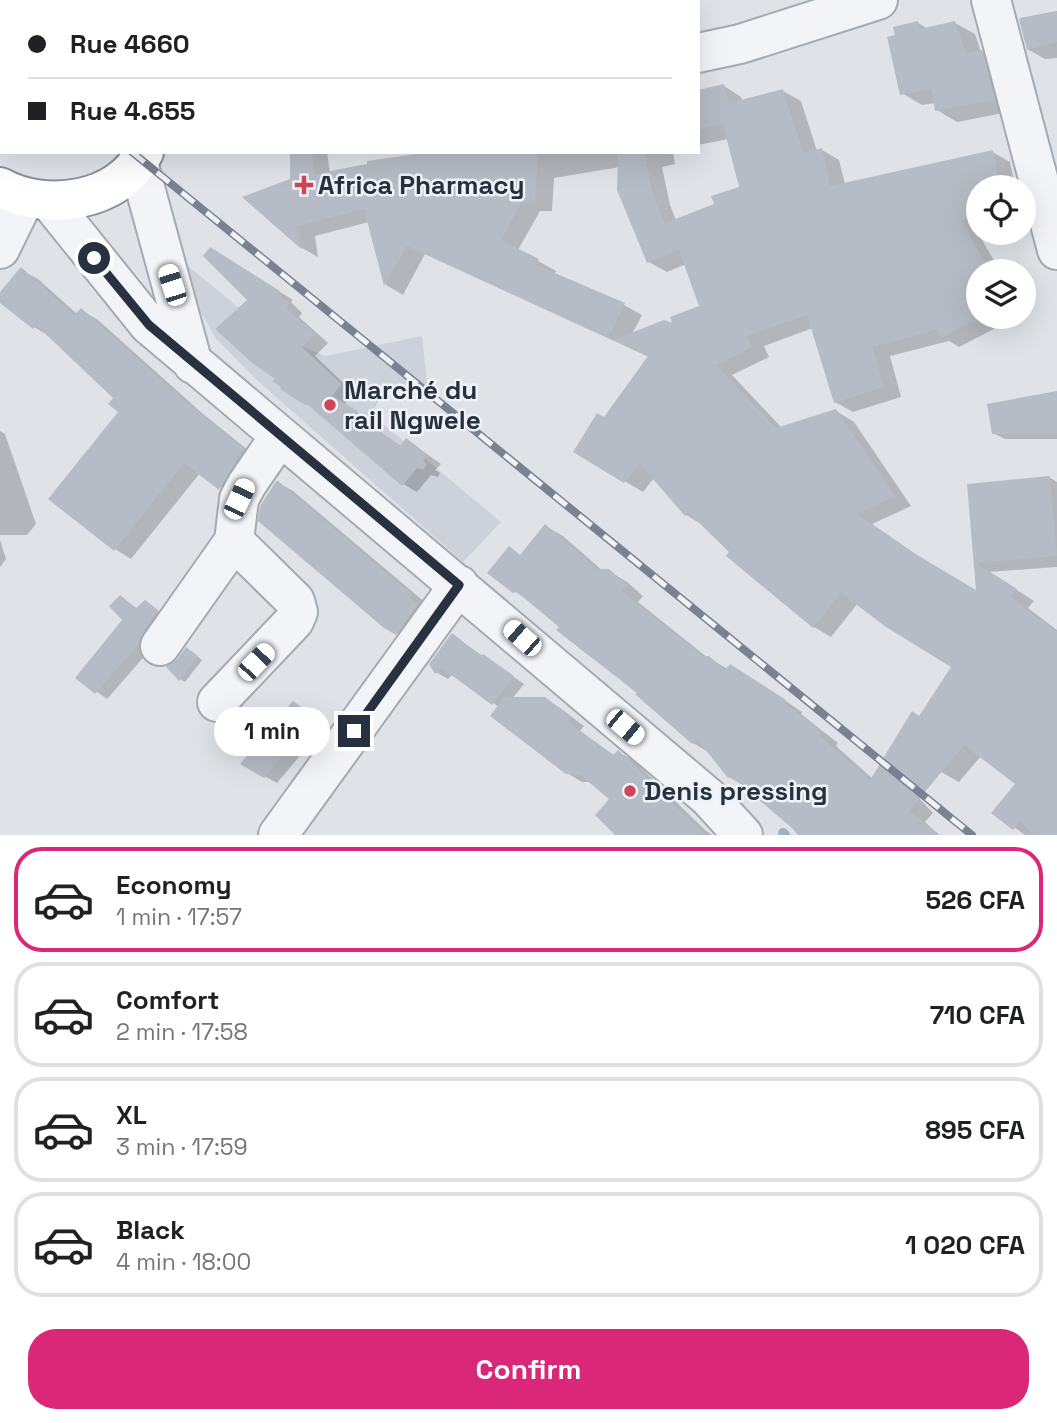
<!DOCTYPE html>
<meta charset="utf-8">
<style>
:root{--surface:#fff;--page:#f2f2f2;--text:#202124;--muted:#757577;--line:#e0e0e0;--accent:#db2777}
body{margin:0;font-family:"Space Grotesk",sans-serif;background:var(--page);color:var(--text);height:100vh;display:flex;flex-direction:column;font-size:26px;white-space:nowrap}
*{box-sizing:border-box;margin:0}
p{font-size:23px;color:var(--muted)}
.icon{flex:none;width:38px;height:38px;fill:none;stroke:currentColor;stroke-width:2;stroke-linecap:round;stroke-linejoin:round}
.map{position:relative;height:835px;overflow:hidden}
.panel{display:flex;flex-direction:column;background:var(--surface);flex:1}
.panel>*{flex:none}
.hud{position:absolute;left:0px;top:0px;width:700px;height:154px;box-shadow:0 7px 28px #0002;display:grid;align-content:center;height:154px;padding:0 28px;background:var(--surface)}
.buttons{position:absolute;left:966px;top:175px;display:grid;gap:14px}
.buttons a{display:grid;place-items:center;width:70px;height:70px;border-radius:50%;background:var(--surface);box-shadow:0 7px 28px #0002;font-size:35px}
.end{position:absolute;width:32px;height:32px;margin:-16px;border:9px solid #283140;background:#fff;box-shadow:0 0 0 4px #fff}
.from{border-radius:50%}
.bubble{position:absolute;height:49px;border-radius:24px;background:var(--surface);box-shadow:0 7px 28px #0002;font-size:23px;font-weight:700;line-height:49px;text-align:center}
.car{position:absolute;width:21px;height:42px;margin:-21px -10px;border-radius:9px;box-shadow:0 0 5px 2px #0007;background:linear-gradient(#fff 24%,#345 0 40%,#fff 0 76%,#345 0 86%,#fff 0)}
.hud b{display:flex;align-items:center;gap:24px;height:66px;font-size:26px}
.hud b+b{border-top:2px solid var(--line)}
.hud i{width:18px;height:18px;background:var(--text)}
ul{padding:12px 0 0;list-style:none}
li{display:flex;align-items:center;gap:21px;height:105px;margin:0 14px 10px;padding:0 14px;border:4px solid var(--line);border-radius:28px}
li div{flex:1}
li b{display:block;font-size:26px}
li em{font-style:normal;font-weight:700}
li.current{border-color:var(--accent)}
li>.icon{width:63px;height:63px;stroke-width:1.5}
.cta{display:flex;gap:14px;margin-top:auto;padding:14px 28px}
.cta a{flex:1;height:80px;border-radius:28px;background:var(--accent);color:#fff;font-size:28px;font-weight:700;line-height:80px;text-align:center}
.map>svg:first-child{display:block}
.built{fill:#cdd2da}
.shadow{fill:#0003;fill-rule:evenodd}
.lines{fill:none;stroke-linecap:round;stroke-linejoin:round}
.stream{stroke:#9ab1c9;stroke-width:10}
.building{fill:#b6bcc5}
.minor-casing{stroke:#a4aab2;stroke-width:42}
.major-casing{stroke:#9fa7b4;stroke-width:42}
.highway-casing{stroke:#87909f;stroke-width:42}
.minor{stroke:#f2f4f7;stroke-width:38}
.major{stroke:#fff;stroke-width:38}
.highway{stroke:#fff;stroke-width:38}
.rail-casing{stroke:#798292;stroke-width:8}
.rail{stroke:#eff2f6;stroke-width:5;stroke-dasharray:16;stroke-linecap:butt}
.route{stroke:#283140;stroke-width:9}
.poi-dot{fill:#ce4458;stroke:#eff2f6;stroke-width:2.5}
.labels{text-anchor:middle;stroke-width:5;stroke-linejoin:round;paint-order:stroke}
.poi-label{font-size:26px;font-weight:bold;fill:#283140;stroke:#eff2f6;text-anchor:start}
</style>
<div class="map">
<svg width="1057" height="835" viewBox="0 0 1057 835">
<rect width="100%" height="100%" fill="#dfe3e8"/>
<path class="built" d="M 183,262 L 271,334 L 326,356 L 422,336 L 427,384 L 382,395 L 371,414 L 501,522 L 463,562 L 259,382 L 217,340 L 175,268 Z"/>
<path class="shadow" d="M 1057,11 L 1057,58 L 1045,59 L 1029,50 L 1020,18 Z
M 918,23 L 928,29 L 955,23 L 975,34 L 981,52 L 1002,64 L 1014,111 L 957,122 L 937,110 L 936,103 L 922,105 L 902,93 Z
M 724,86 L 741,97 L 743,102 L 783,91 L 801,101 L 817,151 L 822,150 L 839,160 L 845,184 L 992,152 L 1010,162 L 1015,187 L 978,187 L 978,233 L 1000,271 L 978,271 L 978,317 L 1017,317 L 959,347 L 949,341 L 890,356 L 901,397 L 853,412 L 835,402 L 813,328 L 764,346 L 769,357 L 732,375 L 782,428 L 836,411 L 854,422 L 911,506 L 872,524 L 930,564 L 978,593 L 969,485 L 1049,477 L 1057,482 L 1057,567 L 989,572 L 1034,601 L 1028,608 L 1057,630 L 1057,835 L 1025,835 L 994,813 L 1018,784 L 981,756 L 959,782 L 941,772 L 920,718 L 953,666 L 858,603 L 831,637 L 814,627 L 703,525 L 686,515 L 654,478 L 643,492 L 576,452 L 605,419 L 649,357 L 425,254 L 403,295 L 386,285 L 369,222 L 315,236 L 318,257 L 302,248 L 245,198 L 292,180 L 292,152 L 327,152 L 330,173 L 433,152 L 673,152 L 675,164 L 662,167 L 670,205 L 676,220 L 716,205 L 741,189 L 728,139 L 698,145 L 698,92 ZM 620,167 L 649,262 L 667,272 L 686,264 L 702,307 L 675,327 L 632,334 L 642,315 L 624,305 L 554,274 L 556,271 L 518,250 L 540,211 L 552,211 L 554,178 Z
M 224,257 L 293,300 L 291,302 L 302,313 L 299,317 L 328,343 L 315,356 L 354,393 L 344,405 L 370,421 L 379,431 L 402,447 L 407,440 L 441,464 L 435,470 L 440,473 L 438,477 L 431,475 L 417,492 L 403,484 L 277,378 L 250,300 Z
M 21,270 L 38,279 L 77,314 L 81,310 L 98,320 L 203,414 L 259,459 L 237,497 L 200,473 L 131,559 L 115,549 L 121,412 L 115,398 L 51,337 L 34,327 L 0,301 L 0,295 Z
M 1057,393 L 1057,439 L 1005,439 L 993,433 Z
M 0,431 L 5,434 L 36,524 L 27,535 L 0,535 Z
M 277,482 L 293,491 L 427,604 L 413,643 L 385,626 Z
M 545,526 L 563,536 L 603,571 L 609,571 L 627,582 L 643,596 L 638,602 L 708,658 L 728,669 L 748,676 L 802,712 L 801,714 L 838,743 L 836,746 L 873,779 L 898,776 L 933,813 L 925,822 L 939,835 L 798,835 L 786,820 L 748,788 L 729,777 L 710,753 L 693,743 L 639,693 L 529,600 L 514,591 L 509,549 L 522,556 Z
M 0,540 L 6,559 L 0,567 Z
M 120,597 L 138,609 L 145,602 L 169,618 L 149,651 L 107,699 L 77,678 L 124,620 Z
M 452,635 L 524,684 L 512,699 L 545,699 L 560,708 L 584,726 L 580,731 L 615,756 L 618,752 L 633,760 L 705,830 L 712,835 L 617,835 L 611,799 L 591,782 L 582,782 L 567,773 L 499,707 L 453,674 L 448,679 L 436,672 Z
M 192,652 L 202,660 L 185,682 L 180,679 Z
M 305,710 L 326,725 L 277,783 L 243,764 Z"/>
<g class="lines">
<path class="stream" d="M 783,833 L 785,835"/>
</g>
<path class="building" d="M 1057,12 L 1057,42 L 1027,50 L 1019,19 Z
M 918,21 L 920,29 L 955,21 L 966,53 L 982,50 L 995,100 L 935,111 L 931,89 L 900,95 L 887,37 L 895,35 L 893,27 Z
M 724,84 L 729,103 L 783,89 L 804,153 L 822,148 L 830,186 L 993,150 L 1000,187 L 978,187 L 978,217 L 962,220 L 989,271 L 978,271 L 978,317 L 981,317 L 941,338 L 936,330 L 873,347 L 884,387 L 834,403 L 807,315 L 747,336 L 752,347 L 716,365 L 776,428 L 836,409 L 895,496 L 857,514 L 912,552 L 976,590 L 967,484 L 1050,476 L 1057,556 L 976,563 L 1017,589 L 1011,597 L 1057,632 L 1057,835 L 1034,835 L 1020,822 L 1013,830 L 991,813 L 1015,784 L 964,745 L 909,811 L 940,835 L 800,835 L 731,776 L 728,778 L 697,739 L 692,744 L 635,694 L 637,693 L 556,630 L 559,627 L 517,592 L 513,593 L 487,573 L 509,546 L 520,555 L 545,524 L 597,569 L 609,569 L 627,585 L 621,591 L 703,656 L 709,656 L 725,670 L 730,664 L 786,700 L 784,703 L 821,731 L 819,735 L 870,780 L 912,711 L 919,716 L 951,667 L 886,627 L 841,593 L 813,628 L 726,556 L 729,552 L 688,512 L 685,516 L 640,464 L 624,483 L 573,452 L 597,413 L 604,417 L 648,356 L 613,340 L 664,320 L 672,323 L 670,317 L 699,306 L 679,250 L 647,263 L 617,190 L 618,152 L 644,152 L 653,194 L 665,223 L 714,204 L 711,196 L 739,187 L 723,124 L 698,130 L 698,90 Z
M 290,152 L 312,152 L 315,174 L 367,164 L 367,161 L 430,152 L 538,152 L 535,202 L 522,202 L 501,240 L 539,259 L 536,265 L 625,303 L 608,338 L 407,246 L 384,286 L 364,209 L 298,226 L 301,249 L 242,197 L 290,179 Z
M 210,247 L 280,291 L 278,293 L 290,304 L 286,308 L 315,334 L 302,347 L 341,384 L 332,396 L 356,410 L 365,421 L 400,446 L 406,438 L 428,455 L 423,461 L 427,464 L 423,470 L 417,468 L 402,486 L 308,405 L 305,405 L 280,389 L 281,387 L 272,381 L 275,379 L 251,362 L 215,329 L 247,300 L 203,256 Z
M 21,267 L 74,315 L 81,308 L 186,402 L 243,448 L 219,490 L 184,463 L 114,551 L 48,499 L 118,412 L 108,404 L 113,398 L 36,325 L 33,329 L 0,303 L 0,292 Z
M 1057,391 L 1057,434 L 992,434 L 987,404 Z
M 277,480 L 411,594 L 409,597 L 418,604 L 396,635 L 384,628 L 258,521 L 260,506 Z
M 120,595 L 136,608 L 145,600 L 158,610 L 142,633 L 138,645 L 95,694 L 75,678 L 122,620 L 109,606 Z
M 452,633 L 481,656 L 483,654 L 514,676 L 492,705 L 442,668 L 435,674 L 429,664 Z
M 186,647 L 198,656 L 179,681 L 166,667 L 177,659 Z
M 504,697 L 545,697 L 571,717 L 567,721 L 613,755 L 618,750 L 629,760 L 705,835 L 615,835 L 595,815 L 609,799 L 579,774 L 566,774 L 490,716 Z
M 293,701 L 316,717 L 264,778 L 240,764 Z"/>
<g class="lines">
<g class="minor-casing">
<path id="minor" d="M 991,0 L 1057,250
M 698,53 L 740,44 L 878,0
M 138,162 L 193,364
M 50,202 L 149,325 L 708,797 L 743,835
M 0,249 L 25,198
M 160,646 L 234,541 L 239,499 L 247,484 L 280,436
M 217,702 L 294,621 L 298,612 L 295,601 L 234,541
M 278,835 L 459,585"/>
</g>
<g class="major-casing">
<path id="major" d="M 357,2 L 360,0
M 593,2 L 603,0"/>
</g>
<g class="highway-casing">
<path id="highway" d="M 104,0 L 108,2
M 0,2 L 5,0
M 428,2 L 445,0
M 0,187 C 44,212 120,203 144,152"/>
</g>
<use href="#minor" class="minor"/>
<use href="#major" class="major"/>
<use href="#highway" class="highway"/>
<g class="rail-casing">
<path id="rail" d="M 0,45 L 2,47
M 132,152 L 972,835"/>
</g>
<use href="#rail" class="rail"/>
</g>
<g class="lines">
<path class="route" d="M 94,258 L 149,325 L 459,585 L 354,731"/>
</g>
<g class="poi-dot">
<path d="M300.5 174.5h7v7h7v7h-7v7h-7v-7h-7v-7h7z"/>
<circle cx="330" cy="405" r="7"/>
<circle cx="630" cy="791" r="7"/>
</g>
<g class="labels">
<g class="poi-label">
<text x="318" y="194">Africa Pharmacy</text>
<text x="344" y="399">Marché du<tspan x="344" dy="30">rail Ngwele</tspan></text>
<text x="644" y="800">Denis pressing</text>
</g>
</g>
</svg>
<div class="buttons">
<a><svg class="icon" aria-label="locate" viewBox="0 0 24 24"><circle cx="12" cy="12" r="6"/><path d="M12 2v4M12 18v4M2 12h4M18 12h4"/></svg></a>
<a><svg class="icon" aria-label="layers" viewBox="0 0 24 24"><path d="M12 4l9 5-9 5-9-5zM3 14l9 5 9-5"/></svg></a>
</div>
<i class="end from" style="left:94px;top:258px"></i>
<i class="end" style="left:354px;top:731px"></i>
<div class="bubble" style="left:214px;top:707px;width:116px">1 min</div>
<i class="car" style="left:172px;top:285px;rotate:342deg"></i>
<i class="car" style="left:239px;top:499px;rotate:25deg"></i>
<i class="car" style="left:522px;top:638px;rotate:311deg"></i>
<i class="car" style="left:256px;top:662px;rotate:43deg"></i>
<i class="car" style="left:625px;top:727px;rotate:130deg"></i>
<div class="hud">
<b><i class="from"></i>Rue 4660</b>
<b><i></i>Rue 4.655</b>
</div>
</div>
<section class="panel">
<ul>
<li class="current"><svg class="icon" aria-label="car" viewBox="0 0 24 24"><path d="M5 17H2v-5l4-1 3-4h7l3 4 3 1v5h-3M9 17h6M6 11h13"/><circle cx="7" cy="17" r="2"/><circle cx="17" cy="17" r="2"/></svg><div><b>Economy</b><p>1 min · 17:57</p></div><em>526 CFA</em></li>
<li><svg class="icon" aria-label="car" viewBox="0 0 24 24"><path d="M5 17H2v-5l4-1 3-4h7l3 4 3 1v5h-3M9 17h6M6 11h13"/><circle cx="7" cy="17" r="2"/><circle cx="17" cy="17" r="2"/></svg><div><b>Comfort</b><p>2 min · 17:58</p></div><em>710 CFA</em></li>
<li><svg class="icon" aria-label="car" viewBox="0 0 24 24"><path d="M5 17H2v-5l4-1 3-4h7l3 4 3 1v5h-3M9 17h6M6 11h13"/><circle cx="7" cy="17" r="2"/><circle cx="17" cy="17" r="2"/></svg><div><b>XL</b><p>3 min · 17:59</p></div><em>895 CFA</em></li>
<li><svg class="icon" aria-label="car" viewBox="0 0 24 24"><path d="M5 17H2v-5l4-1 3-4h7l3 4 3 1v5h-3M9 17h6M6 11h13"/><circle cx="7" cy="17" r="2"/><circle cx="17" cy="17" r="2"/></svg><div><b>Black</b><p>4 min · 18:00</p></div><em>1 020 CFA</em></li>
</ul>
<div class="cta"><a>Confirm</a></div>
</section>
